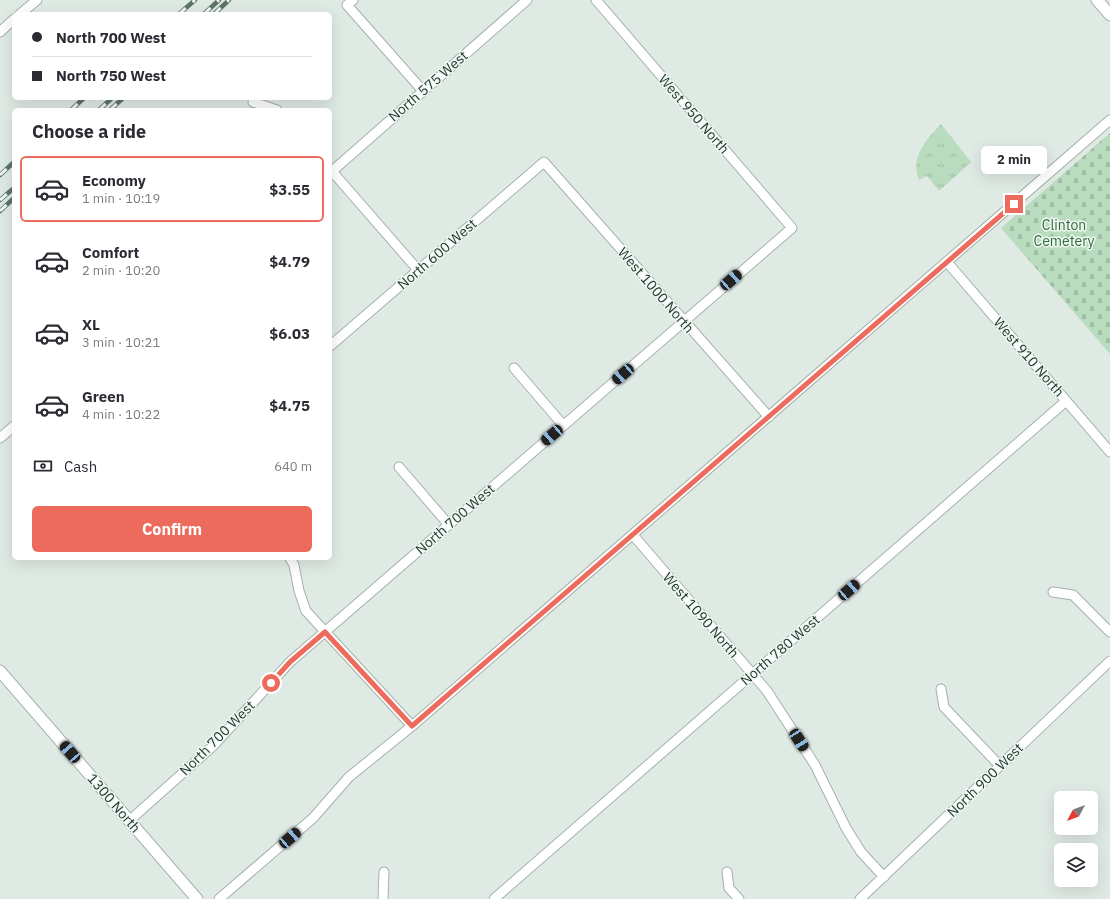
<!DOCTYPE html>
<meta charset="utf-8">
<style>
:root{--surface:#fff;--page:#f7f7f7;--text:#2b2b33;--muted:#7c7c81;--line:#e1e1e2;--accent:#ec6b5c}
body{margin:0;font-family:"IBM Plex Sans",sans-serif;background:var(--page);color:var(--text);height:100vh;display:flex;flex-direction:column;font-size:15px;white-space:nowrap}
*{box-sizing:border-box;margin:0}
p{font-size:13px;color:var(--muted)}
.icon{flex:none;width:22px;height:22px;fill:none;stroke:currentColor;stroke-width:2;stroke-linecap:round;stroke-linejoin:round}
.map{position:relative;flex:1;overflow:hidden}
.details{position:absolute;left:12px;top:108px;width:320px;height:452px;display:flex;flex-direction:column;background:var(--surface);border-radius:6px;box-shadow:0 4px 16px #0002}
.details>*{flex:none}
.hud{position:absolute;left:12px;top:12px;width:320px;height:88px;border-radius:6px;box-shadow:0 4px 16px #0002;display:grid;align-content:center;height:88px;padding:0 20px;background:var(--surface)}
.needle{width:26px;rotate:229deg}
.tools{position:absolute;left:1054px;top:791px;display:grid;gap:8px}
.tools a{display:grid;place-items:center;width:44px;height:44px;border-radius:6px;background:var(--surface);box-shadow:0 4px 16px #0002;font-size:20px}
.end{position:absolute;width:18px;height:18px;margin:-9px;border:5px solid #ec6b5c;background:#fff;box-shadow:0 0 0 2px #fff}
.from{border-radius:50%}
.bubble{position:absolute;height:28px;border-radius:6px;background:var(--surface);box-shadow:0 4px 16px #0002;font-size:13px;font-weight:700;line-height:28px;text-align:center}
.car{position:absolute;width:12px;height:24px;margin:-12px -6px;border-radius:5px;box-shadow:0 0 3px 1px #0007;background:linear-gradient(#222 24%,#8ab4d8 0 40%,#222 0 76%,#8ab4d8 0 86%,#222 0)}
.hud b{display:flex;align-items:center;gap:14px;height:38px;font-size:15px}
.hud b+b{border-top:1px solid var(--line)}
.hud i{width:10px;height:10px;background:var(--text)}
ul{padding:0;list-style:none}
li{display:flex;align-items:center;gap:12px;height:66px;margin:0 8px 6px;padding:0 12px;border:2px solid transparent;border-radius:6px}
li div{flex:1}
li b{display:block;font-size:15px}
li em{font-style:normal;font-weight:700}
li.selected{border-color:var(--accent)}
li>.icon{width:36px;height:36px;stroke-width:1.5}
h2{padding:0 20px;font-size:18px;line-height:48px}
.pay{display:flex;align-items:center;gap:10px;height:44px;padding:0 20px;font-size:15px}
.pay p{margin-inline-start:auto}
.button{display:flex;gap:8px;margin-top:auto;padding:8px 20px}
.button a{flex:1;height:46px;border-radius:6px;background:var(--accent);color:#fff;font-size:16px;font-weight:700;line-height:46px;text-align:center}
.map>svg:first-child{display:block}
.cemetery{fill:url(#cemetery-stones)}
.park{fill:url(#park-tufts)}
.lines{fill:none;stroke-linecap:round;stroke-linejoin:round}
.minor-casing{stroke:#a3b2aa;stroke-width:11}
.tertiary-casing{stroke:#a3b2aa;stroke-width:13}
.minor{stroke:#fff;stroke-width:9}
.tertiary{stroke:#fff;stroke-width:11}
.rail-casing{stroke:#5c756b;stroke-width:4.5}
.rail{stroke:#f0f7f2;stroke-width:3;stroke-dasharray:9;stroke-linecap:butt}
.route{stroke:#ec6b5c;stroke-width:5}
.labels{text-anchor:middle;stroke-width:3;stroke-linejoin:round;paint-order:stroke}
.street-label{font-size:14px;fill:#213a30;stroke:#f0f7f2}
.park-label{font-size:14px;fill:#2d6e3d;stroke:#f0f7f2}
</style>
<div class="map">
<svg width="1110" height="899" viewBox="0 0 1110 899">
<defs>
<pattern id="cemetery-stones" width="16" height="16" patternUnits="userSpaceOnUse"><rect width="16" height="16" fill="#b9dbbe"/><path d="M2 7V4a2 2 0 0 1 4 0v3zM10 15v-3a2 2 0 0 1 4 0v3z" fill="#9fbda4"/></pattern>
<pattern id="park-tufts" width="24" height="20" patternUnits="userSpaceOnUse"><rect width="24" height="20" fill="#b9dbbe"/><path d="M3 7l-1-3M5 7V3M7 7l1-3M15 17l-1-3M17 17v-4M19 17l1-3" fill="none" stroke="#9fbda4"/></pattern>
</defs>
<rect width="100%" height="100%" fill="#e0eae4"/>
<path class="cemetery" d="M 1110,133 L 1110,354 L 1001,228 Z"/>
<path class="park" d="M 941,124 L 971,162 L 939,191 L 927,176 L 919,180 C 910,157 926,140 941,124 Z"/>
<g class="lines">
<g class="minor-casing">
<path id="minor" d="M 353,0 L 347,5 L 423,91
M 20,14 L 37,0
M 0,32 L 14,19
M 253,102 L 277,110
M 330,169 L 418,270
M 330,173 L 527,0
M 947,262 L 1110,452
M 330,346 L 544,162 L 769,417
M 514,368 L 563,425
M 0,438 L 14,426
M 399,467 L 449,525
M 633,535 L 767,691 L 815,765 L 846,828 L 861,852 L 884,877
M 290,558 L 294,565 L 299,591 L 306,611 L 412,726
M 1053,592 L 1073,595 L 1110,632
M 941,689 L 944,707 L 1000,766
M 129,821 L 213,746 L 290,662 L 792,228 L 596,0
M 727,872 L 729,888 L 739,899
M 219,899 L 313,818 L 349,777 L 412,726 L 1110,120
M 383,899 L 384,872
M 494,899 L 1066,401
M 860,899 L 1110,661"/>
</g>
<g class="tertiary-casing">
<path id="tertiary" d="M 1097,0 L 1110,15
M 0,671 L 197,899"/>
</g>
<use href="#minor" class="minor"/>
<use href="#tertiary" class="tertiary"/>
<g class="rail-casing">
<path id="rail" d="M 179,14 L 195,0
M 204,14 L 219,0
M 214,14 L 229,0
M 71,110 L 84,98
M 99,110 L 112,98
M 110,110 L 123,98
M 0,175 L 14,162
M 0,200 L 14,188
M 0,211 L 14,198"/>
</g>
<use href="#rail" class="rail"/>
</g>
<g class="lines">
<path class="route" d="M 271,683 L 290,662 L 325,632 L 412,726 L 1014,204"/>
</g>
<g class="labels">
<g class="street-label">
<text transform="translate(428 86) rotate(-41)" y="5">North 575 West</text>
<text transform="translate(694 114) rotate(49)" y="5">West 950 North</text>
<text transform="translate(437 254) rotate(-41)" y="5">North 600 West</text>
<text transform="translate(656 290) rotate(49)" y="5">West 1000 North</text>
<text transform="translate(1029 357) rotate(49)" y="5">West 910 North</text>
<text transform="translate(455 519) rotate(-41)" y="5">North 700 West</text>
<text transform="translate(701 615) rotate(49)" y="5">West 1090 North</text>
<text transform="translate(780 650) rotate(-41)" y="5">North 780 West</text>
<text transform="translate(217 738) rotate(-45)" y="5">North 700 West</text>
<text transform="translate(985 780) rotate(-44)" y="5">North 900 West</text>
<text transform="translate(114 803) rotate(49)" y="5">1300 North</text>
</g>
<g class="park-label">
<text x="1064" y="230">Clinton<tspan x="1064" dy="16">Cemetery</tspan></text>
</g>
</g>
</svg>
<div class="tools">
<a><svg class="needle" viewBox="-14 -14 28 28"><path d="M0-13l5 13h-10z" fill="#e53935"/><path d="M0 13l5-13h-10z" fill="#7c7c81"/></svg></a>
<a><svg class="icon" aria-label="layers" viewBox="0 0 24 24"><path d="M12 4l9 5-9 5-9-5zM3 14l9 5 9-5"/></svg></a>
</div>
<i class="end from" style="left:271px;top:683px"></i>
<i class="end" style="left:1014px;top:204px"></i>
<div class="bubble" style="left:981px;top:146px;width:66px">2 min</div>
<i class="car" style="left:731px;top:280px;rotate:49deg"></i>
<i class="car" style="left:623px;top:374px;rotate:229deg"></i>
<i class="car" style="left:552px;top:435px;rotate:229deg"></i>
<i class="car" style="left:849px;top:590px;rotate:49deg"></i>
<i class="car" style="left:799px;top:740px;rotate:147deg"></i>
<i class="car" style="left:70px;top:752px;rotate:319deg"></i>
<i class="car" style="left:290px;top:838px;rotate:49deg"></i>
<div class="hud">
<b><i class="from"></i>North 700 West</b>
<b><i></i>North 750 West</b>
</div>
<section class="details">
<h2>Choose a ride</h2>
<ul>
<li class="selected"><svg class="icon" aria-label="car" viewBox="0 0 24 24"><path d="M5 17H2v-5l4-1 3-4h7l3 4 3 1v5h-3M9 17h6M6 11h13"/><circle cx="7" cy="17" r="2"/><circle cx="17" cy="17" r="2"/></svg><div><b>Economy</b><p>1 min · 10:19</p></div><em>$3.55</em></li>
<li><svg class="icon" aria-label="car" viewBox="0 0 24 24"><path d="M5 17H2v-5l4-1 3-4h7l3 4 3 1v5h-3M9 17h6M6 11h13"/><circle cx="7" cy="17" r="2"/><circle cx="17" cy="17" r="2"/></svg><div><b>Comfort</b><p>2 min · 10:20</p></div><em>$4.79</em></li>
<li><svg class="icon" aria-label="car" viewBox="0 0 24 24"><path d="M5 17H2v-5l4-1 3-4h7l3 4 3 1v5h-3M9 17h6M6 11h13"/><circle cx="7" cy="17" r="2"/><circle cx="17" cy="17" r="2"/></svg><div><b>XL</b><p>3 min · 10:21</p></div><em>$6.03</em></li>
<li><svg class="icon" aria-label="car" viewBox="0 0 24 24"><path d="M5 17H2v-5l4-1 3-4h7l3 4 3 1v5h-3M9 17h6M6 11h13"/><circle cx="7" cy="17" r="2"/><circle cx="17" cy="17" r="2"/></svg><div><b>Green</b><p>4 min · 10:22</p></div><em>$4.75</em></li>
</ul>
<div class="pay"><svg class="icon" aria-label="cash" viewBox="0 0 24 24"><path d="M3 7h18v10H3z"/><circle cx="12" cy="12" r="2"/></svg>Cash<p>640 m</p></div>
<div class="button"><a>Confirm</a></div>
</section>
</div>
